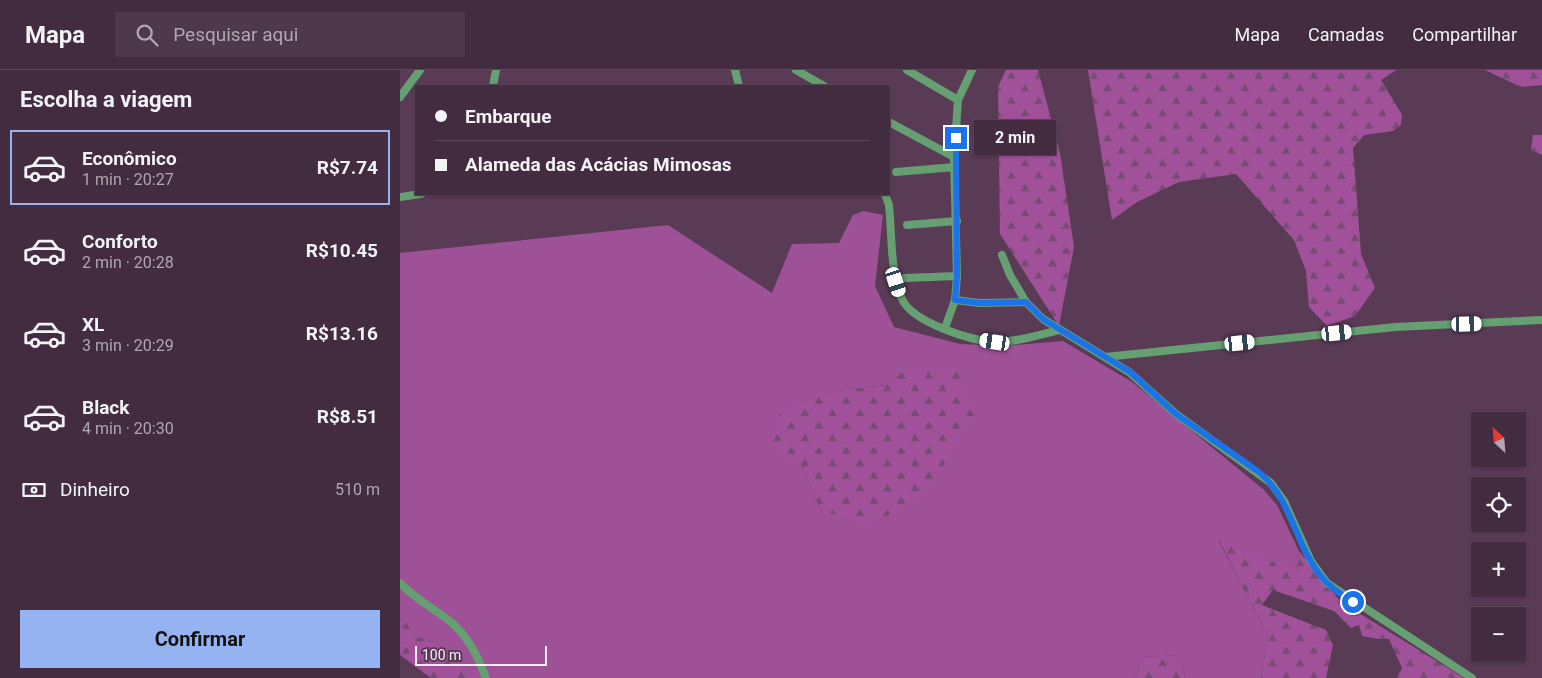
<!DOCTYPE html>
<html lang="pt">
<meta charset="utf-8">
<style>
:root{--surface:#442c40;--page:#4e384b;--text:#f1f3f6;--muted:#afa7b1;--line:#5c4859;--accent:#95b2f1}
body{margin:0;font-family:Roboto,sans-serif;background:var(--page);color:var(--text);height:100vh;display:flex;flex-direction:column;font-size:19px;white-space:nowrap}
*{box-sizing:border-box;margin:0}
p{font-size:16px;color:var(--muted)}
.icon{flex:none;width:28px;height:28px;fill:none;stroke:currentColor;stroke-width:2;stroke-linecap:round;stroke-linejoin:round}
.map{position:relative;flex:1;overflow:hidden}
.drawer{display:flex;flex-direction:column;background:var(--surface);width:400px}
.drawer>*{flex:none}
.banner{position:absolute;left:15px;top:15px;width:475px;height:110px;border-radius:0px;box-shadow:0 1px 4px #0004,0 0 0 1px var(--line);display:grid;align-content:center;height:110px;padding:0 20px;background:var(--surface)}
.needle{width:32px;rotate:334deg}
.fabs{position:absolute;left:1071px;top:342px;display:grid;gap:10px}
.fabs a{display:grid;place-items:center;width:55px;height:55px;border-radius:0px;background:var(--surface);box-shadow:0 1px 4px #0004,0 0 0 1px var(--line);font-size:25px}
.scale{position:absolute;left:15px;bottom:12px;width:132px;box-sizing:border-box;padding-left:5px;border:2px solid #feeafb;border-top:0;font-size:14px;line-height:18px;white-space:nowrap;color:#feeafb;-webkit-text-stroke:4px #5a3b56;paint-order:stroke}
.end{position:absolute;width:22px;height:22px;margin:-11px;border:6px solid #1a73e8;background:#fff;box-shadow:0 0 0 2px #fff}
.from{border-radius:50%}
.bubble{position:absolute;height:35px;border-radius:0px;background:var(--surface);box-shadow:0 1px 4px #0004,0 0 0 1px var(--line);font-size:16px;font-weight:700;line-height:35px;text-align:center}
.car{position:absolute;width:15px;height:30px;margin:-15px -8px;border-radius:6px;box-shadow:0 0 4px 1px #0007;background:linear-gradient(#fff 24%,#345 0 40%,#fff 0 76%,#345 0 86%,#fff 0)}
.banner b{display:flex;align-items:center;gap:18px;height:48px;font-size:19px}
.banner b+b{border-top:1px solid var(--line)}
.banner i{width:12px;height:12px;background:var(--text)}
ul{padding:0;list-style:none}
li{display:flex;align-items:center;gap:15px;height:75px;margin:0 10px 8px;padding:0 10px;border:2px solid transparent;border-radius:0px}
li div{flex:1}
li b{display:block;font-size:19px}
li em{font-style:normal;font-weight:700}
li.active{border-color:var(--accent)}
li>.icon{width:45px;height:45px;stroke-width:1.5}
h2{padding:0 20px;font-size:22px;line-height:60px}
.pay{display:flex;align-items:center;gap:12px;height:55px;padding:0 20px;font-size:19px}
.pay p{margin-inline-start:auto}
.action{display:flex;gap:10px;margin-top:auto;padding:10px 20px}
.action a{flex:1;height:58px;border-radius:0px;background:var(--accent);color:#111;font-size:20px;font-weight:700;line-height:58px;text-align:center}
header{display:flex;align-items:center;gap:30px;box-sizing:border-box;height:70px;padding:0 25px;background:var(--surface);border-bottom:1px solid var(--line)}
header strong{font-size:24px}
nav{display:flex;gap:28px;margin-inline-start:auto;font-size:18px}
.search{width:350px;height:45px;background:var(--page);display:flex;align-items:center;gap:12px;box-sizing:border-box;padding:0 18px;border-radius:0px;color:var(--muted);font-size:19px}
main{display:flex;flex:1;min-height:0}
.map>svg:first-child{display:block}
.green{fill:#9e5197;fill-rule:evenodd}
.forest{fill:url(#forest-firs)}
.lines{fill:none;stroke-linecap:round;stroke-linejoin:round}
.minor{stroke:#659f72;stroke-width:8}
.route{stroke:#1a73e8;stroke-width:6}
</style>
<header>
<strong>Mapa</strong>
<div class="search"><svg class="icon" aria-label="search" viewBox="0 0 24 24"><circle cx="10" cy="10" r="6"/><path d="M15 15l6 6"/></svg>Pesquisar aqui</div>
<nav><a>Mapa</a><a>Camadas</a><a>Compartilhar</a></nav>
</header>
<main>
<section class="drawer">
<h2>Escolha a viagem</h2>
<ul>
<li class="active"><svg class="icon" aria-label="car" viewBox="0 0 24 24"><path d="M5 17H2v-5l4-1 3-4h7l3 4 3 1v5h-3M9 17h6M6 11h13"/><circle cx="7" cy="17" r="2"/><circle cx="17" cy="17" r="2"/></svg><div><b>Econômico</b><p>1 min · 20:27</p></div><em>R$7.74</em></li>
<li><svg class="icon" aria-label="car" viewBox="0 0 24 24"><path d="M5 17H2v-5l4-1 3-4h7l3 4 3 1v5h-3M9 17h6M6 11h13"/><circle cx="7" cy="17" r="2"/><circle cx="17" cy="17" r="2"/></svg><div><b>Conforto</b><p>2 min · 20:28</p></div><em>R$10.45</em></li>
<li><svg class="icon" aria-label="car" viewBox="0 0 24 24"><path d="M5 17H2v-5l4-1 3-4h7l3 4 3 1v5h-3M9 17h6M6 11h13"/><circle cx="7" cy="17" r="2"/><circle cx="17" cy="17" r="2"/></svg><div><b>XL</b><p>3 min · 20:29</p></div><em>R$13.16</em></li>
<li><svg class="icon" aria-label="car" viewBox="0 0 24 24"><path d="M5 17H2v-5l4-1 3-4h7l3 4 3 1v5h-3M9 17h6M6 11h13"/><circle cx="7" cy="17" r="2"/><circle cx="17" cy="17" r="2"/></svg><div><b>Black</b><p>4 min · 20:30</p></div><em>R$8.51</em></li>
</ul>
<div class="pay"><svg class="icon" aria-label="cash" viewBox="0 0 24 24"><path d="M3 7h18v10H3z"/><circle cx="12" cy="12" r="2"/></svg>Dinheiro<p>510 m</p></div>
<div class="action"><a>Confirmar</a></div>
</section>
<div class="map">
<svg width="1142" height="608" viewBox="0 0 1142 608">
<defs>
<pattern id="forest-firs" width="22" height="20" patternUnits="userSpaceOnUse" patternTransform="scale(1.25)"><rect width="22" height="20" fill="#a1519a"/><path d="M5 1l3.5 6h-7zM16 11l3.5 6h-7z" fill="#764c72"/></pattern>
</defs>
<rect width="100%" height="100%" fill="#5a3b56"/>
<path class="green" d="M 464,141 L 483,145 L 475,216 L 494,257 L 560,274 L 604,276 L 663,271 L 732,312 L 863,419 L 877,435 L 899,481 L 897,502 L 819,471 L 868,566 L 861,608 L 785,608 L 780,585 L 742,587 L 735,608 L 67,608 L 64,601 L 38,573 L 16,567 L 5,552 L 0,550 L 0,183 L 268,155 L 372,223 L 392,174 L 439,173 L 453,145 ZM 505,301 L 421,440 L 402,396 L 438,321 L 487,315 Z"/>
<path class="forest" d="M 606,0 L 638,0 L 660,83 L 674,177 L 659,256 L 600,164 L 598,17 Z
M 688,0 L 996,0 L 981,10 L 1002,45 L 1001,55 L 993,61 L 964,65 L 953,78 L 961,184 L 975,218 L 955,246 L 927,256 L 909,237 L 906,201 L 894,170 L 836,104 L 779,112 L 737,132 L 712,150 Z
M 1085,0 L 1142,0 L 1142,15 L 1121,17 Z
M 1133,65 L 1142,65 L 1142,85 L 1131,80 Z
M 556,299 L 575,344 L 527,423 L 469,456 L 421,440 L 402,396 L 378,386 L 367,363 L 384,339 L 438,321 L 487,315 L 505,301 Z
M 819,470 L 897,501 L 899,481 L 941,532 L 1064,608 L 997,608 L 1002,598 L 989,569 L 979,569 L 962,566 L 959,555 L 951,558 L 934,541 L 873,520 L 862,535 L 926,560 L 933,575 L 926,608 L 861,608 L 868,566 Z
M 0,550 L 5,552 L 16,567 L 38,573 L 64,601 L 67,608 L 31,608 L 0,585 Z
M 780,585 L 785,608 L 735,608 L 742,587 Z"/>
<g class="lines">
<path class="minor" d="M 335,0 L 339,16
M 396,0 L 424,16
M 507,0 L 558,30
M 93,16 L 96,0
M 0,27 L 20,0
M 489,52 L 554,87
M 496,102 L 555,97
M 485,124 L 489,135 C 492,163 490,203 502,229 C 512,252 571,271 596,272 C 617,272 639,265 659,260
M 0,127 L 21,124
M 507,155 L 557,151
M 602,185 L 610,205 L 626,232 L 643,249 L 729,302 L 776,344 L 871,413 L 884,431 L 911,491 L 927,513 L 1072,608
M 505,208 L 557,206
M 555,230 L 580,233 L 626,232
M 545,258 L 555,230 L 557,206 L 554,87 L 558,30 L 572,0
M 705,287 L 995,257 L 1142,250
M 0,513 C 15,529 35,539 52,553 C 69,568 78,587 86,608"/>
</g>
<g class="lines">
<path class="route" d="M 556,68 L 557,206 L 555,230 L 580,233 L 626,232 L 643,249 L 730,302 L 776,344 L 859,402 C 893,431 894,472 920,505 C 929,517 941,524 953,532"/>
</g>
</svg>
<div class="fabs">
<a><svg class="needle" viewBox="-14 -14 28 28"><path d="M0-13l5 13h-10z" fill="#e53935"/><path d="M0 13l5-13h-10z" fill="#afa7b1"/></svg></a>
<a><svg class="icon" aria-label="locate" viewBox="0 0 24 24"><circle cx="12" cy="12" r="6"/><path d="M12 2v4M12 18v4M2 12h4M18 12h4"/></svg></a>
<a>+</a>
<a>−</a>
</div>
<div class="scale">100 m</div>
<i class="end from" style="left:953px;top:532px"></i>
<i class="end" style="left:556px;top:68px"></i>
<div class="bubble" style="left:574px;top:50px;width:82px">2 min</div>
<i class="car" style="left:496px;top:212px;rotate:162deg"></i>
<i class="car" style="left:1067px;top:254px;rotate:89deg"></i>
<i class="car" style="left:937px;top:263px;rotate:84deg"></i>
<i class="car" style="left:595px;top:272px;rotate:279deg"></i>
<i class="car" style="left:840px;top:273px;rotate:84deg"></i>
<div class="banner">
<b><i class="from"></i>Embarque</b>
<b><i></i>Alameda das Acácias Mimosas</b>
</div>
</div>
</main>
